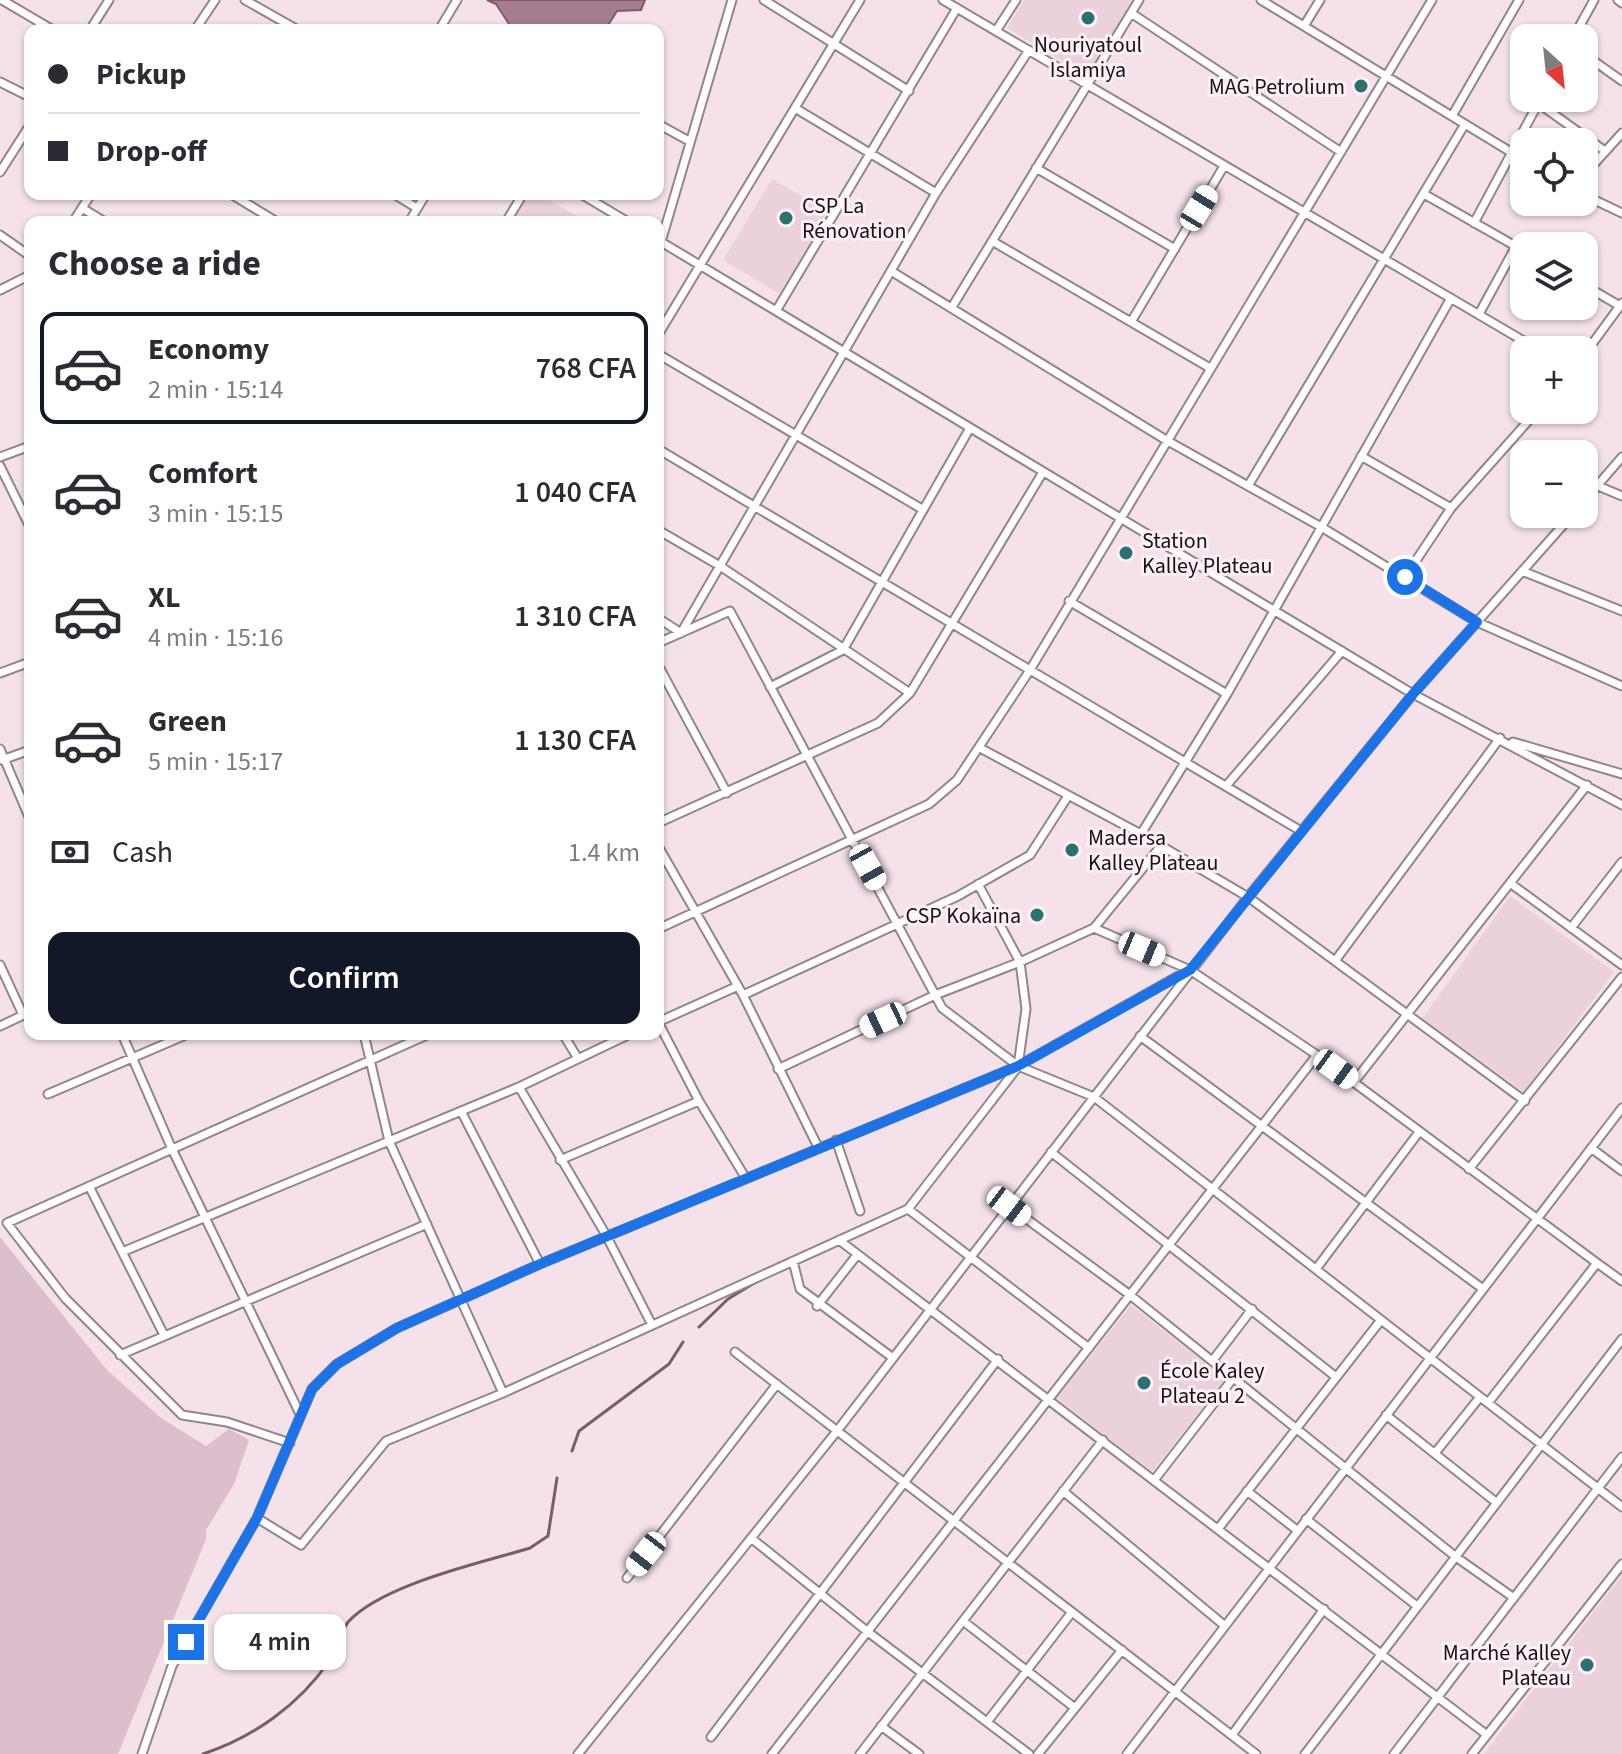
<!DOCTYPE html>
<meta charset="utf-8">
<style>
:root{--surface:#fff;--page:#f2f2f3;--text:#2b2b33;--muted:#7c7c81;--line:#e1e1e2;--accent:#111827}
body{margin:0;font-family:"Source Sans 3",sans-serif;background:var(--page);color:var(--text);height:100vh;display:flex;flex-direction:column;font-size:30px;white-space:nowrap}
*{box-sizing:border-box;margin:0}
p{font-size:26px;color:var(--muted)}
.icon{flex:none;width:44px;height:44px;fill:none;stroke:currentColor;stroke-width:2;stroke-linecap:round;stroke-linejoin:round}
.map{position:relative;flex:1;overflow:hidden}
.drawer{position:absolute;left:24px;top:216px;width:640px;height:824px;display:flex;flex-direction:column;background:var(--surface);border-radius:16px;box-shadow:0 2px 6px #0004}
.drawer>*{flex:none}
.guide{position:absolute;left:24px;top:24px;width:640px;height:176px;border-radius:16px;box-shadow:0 2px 6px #0004;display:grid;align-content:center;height:176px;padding:0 24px;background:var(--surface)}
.needle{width:52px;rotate:153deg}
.fabs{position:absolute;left:1510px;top:24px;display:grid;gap:16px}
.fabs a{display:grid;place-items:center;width:88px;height:88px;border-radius:16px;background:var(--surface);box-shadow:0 2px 6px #0004;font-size:40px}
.end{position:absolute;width:36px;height:36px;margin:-18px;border:10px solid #1a73e8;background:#fff;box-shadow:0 0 0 4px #fff}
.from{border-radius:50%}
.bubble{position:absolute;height:56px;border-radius:16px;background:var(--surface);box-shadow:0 2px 6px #0004;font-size:26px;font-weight:600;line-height:56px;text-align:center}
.car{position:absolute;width:24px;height:48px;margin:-24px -12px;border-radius:10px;box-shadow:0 0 6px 2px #0007;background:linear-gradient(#fff 24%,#345 0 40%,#fff 0 76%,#345 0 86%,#fff 0)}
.guide b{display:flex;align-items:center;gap:28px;height:76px;font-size:30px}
.guide b+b{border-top:2px solid var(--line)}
.guide i{width:20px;height:20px;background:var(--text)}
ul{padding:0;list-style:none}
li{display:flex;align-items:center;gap:24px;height:112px;margin:0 16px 12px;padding:0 8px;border:4px solid transparent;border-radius:16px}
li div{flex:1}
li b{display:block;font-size:30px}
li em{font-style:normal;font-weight:600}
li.selected{border-color:var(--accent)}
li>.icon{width:72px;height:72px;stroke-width:1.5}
h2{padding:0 24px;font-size:36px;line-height:96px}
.pay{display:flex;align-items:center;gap:20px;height:88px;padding:0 24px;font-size:30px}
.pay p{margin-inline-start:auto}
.action{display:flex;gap:16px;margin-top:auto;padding:16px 24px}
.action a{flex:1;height:92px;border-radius:16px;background:var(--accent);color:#fff;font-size:32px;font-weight:600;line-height:92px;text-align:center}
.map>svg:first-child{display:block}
.built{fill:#ebd1dc}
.green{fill:#ddbecc}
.water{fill:#a67c8f;stroke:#7b5c6a;stroke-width:2}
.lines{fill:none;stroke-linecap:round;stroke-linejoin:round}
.stream{stroke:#7b5c6a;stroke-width:3}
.street-casing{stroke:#95848b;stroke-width:11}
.street{stroke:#fff;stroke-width:7}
.route{stroke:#1a73e8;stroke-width:10}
.poi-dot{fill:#287270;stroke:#ffeff6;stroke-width:3}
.labels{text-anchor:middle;stroke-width:6;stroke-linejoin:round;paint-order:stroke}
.poi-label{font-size:22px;fill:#181214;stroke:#ffeff6;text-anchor:start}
</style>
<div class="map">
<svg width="1622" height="1754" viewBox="0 0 1622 1754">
<rect width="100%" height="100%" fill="#f4e1e9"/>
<path class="built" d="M 1024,0 L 1133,0 L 1087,76 L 1007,28 Z
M 772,179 L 830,213 L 781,295 L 723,260 Z
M 525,194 L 539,194 L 587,222 L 509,222 Z
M 1510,896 L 1614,972 L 1524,1092 L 1422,1019 Z
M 1131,1305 L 1225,1379 L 1152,1472 L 1057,1398 Z
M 1622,1575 L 1622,1754 L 1484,1754 Z"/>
<path class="green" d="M 0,1237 L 107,1370 L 161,1418 L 206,1446 L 229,1429 L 249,1440 L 234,1484 L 206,1530 L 206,1539 L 118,1754 L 0,1754 Z"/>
<path class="water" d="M 487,0 L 645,0 L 641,10 L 617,11 L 605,30 L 513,30 L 496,4 Z"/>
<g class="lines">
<path class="stream" d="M 699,1327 L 728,1299 L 756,1282
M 572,1451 L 579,1431 L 669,1364 L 683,1342
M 203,1754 C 254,1737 299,1705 330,1660 C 337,1650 342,1630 348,1622 C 383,1584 481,1563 530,1548 L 548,1536 L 557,1478"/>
<g class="street-casing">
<path id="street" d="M 2,0 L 53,30
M 245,0 L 298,30
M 764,0 L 909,91
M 943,0 L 1539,350
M 1261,0 L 1524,160
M 1618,0 L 1622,3
M 1131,13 L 1341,152
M 1304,26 L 1320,0
M 90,30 L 109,0
M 195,30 L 215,0
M 439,30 L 457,0
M 996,31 L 1016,0
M 1573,38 L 1594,0
M 1584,54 L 1622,81
M 0,82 L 30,97
M 1538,103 L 1605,151
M 795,108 L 936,193
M 1452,116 L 1519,0
M 658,124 L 689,141
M 1036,168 L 1175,249
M 0,172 L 30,125
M 1584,175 L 1622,133
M 231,194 L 277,222
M 394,194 L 417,208
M 581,194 L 628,222
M 1424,194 L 1524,251
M 1584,195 L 1622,213
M 82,208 L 105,222
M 73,222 L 91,194
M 409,222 L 426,194
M 506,222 L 523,194
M 1474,223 L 1541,98
M 0,235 L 30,256
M 658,240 L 1413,694 L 1622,805
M 992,241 L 1210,368
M 661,242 L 732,0
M 891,271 L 1166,440 L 1323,528 L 1477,622 L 1622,686
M 1584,285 L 1620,306
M 0,290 L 30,275
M 952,307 L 1139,0
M 776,311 L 957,8
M 1479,314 L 1516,246
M 1131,322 L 1224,166
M 658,335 L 860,0
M 658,354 L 922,509
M 1584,355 L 1622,303
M 658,449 L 1301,831
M 1361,456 L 1451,508
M 0,457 L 30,446
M 0,466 L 30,527
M 1248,486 L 1465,124
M 1598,486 L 1622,496
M 1584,501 L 1622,457
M 658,530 L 720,566 L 910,693
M 1522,571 L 1622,611
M 1405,577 L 1451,508 L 1538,410
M 1069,601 L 1227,694
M 658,618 L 681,633 L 936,193 L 1029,50
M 658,643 L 730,611 L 942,1008 L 1018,1066
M 658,665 L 727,793
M 0,673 L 30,662
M 770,687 L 843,650 L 970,428
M 1513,742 L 1622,774
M 980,748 L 1141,834 L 1248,897 L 1525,1101
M 0,749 L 30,819
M 2,760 L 30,750
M 1226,786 L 1342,651
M 658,823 L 878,723 L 910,693 L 1043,472
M 1141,834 L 1227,694 L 1451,298
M 658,846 L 743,995 L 818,1147
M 1510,883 L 1622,965
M 978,884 L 1020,962 L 1026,1009 L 1018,1066 L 1094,1097 L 1622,1507
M 1094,928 L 1190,970 L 1317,1055 L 1597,1263 L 1488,1403
M 1571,928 L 1622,862
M 658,929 L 929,804 L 957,780 L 1030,670 L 1432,0
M 1335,961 L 1500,738
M 0,965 L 23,1015
M 743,995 L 958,896 L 1030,855 L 1068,796
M 658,1022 L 699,1101 L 745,1177
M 658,1022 L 738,986
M 0,1026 L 30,1012
M 122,1034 L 172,1149 L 300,1414
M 364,1034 L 389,1141 L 503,1393
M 563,1034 L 577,1057
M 1140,1036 L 1483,1289
M 778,1069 L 935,995 L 1020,962 L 1094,928 L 1160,847
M 1354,1082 L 1587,785
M 519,1087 L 606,1235 L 652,1325
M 48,1094 L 188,1034
M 461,1111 L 540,1264
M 836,1140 L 860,1211
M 1591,1148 L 1622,1171
M 1051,1152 L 1336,1377
M 560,1160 L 699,1101
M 1469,1169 L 1622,977
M 89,1186 L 164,1335
M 1009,1206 L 1130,1295 L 1456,1557 L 1514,1598
M 908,1209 L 1089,1348
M 839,1240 L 1487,1735
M 122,1252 L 519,1087 L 630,1034
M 793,1261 L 800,1289 L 893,1358
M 1597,1263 L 1622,1281
M 1316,1269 L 1419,1132
M 817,1306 L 857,1255
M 735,1352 L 1256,1754
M 120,1355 L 427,1224
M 1213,1360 L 1252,1309
M 1386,1415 L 1497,1503
M 290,1443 L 227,1422 L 182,1415 L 65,1298 L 7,1223 L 429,1034
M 1435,1453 L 1480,1397
M 1155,1479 L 1234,1377
M 1063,1491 L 1225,1626
M 1247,1491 L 1298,1531
M 257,1518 L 301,1545 L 386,1441 L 503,1393 L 908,1209 L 1017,1068
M 1306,1519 L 1417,1606
M 1218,1529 L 1381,1320
M 751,1538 L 868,1632 L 1029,1754
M 627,1578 L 777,1384
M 963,1621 L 1075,1708
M 987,1722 L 1072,1612
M 881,1726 L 919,1754
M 1232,1735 L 1324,1609
M 711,1737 L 998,1359
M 142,1754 L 172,1666 L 257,1518 L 312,1389 L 337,1364 L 397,1328 L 540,1264 L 1018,1066 L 1187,971
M 578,1754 L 837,1431 L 1248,897 L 1413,694 L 1573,514
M 772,1754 L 1317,1055
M 860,1754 L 1103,1440
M 1038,1754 L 1122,1650
M 1127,1754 L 1622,1108
M 1305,1754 L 1622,1339
M 1394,1754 L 1622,1457
M 1472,1754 L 1622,1564"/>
</g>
<use href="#street" class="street"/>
</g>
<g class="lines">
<path class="route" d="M 186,1642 L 257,1518 L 312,1389 L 337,1364 L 397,1328 L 540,1264 L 1018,1066 L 1190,970 L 1413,694 L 1477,622 L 1405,577"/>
</g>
<g class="poi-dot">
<circle cx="1088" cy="18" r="8"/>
<circle cx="1361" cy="86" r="8"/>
<circle cx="786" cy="218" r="8"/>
<circle cx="1126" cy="553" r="8"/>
<circle cx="1072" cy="850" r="8"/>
<circle cx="1037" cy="915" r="8"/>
<circle cx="1144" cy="1383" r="8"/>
<circle cx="1587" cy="1665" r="8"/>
</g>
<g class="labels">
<g class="poi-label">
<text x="1088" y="52" text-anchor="middle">Nouriyatoul<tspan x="1088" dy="25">Islamiya</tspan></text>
<text x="1345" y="94" text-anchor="end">MAG Petrolium</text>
<text x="802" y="213">CSP La<tspan x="802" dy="25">Rénovation</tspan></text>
<text x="1142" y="548">Station<tspan x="1142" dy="25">Kalley Plateau</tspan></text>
<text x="1088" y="845">Madersa<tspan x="1088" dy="25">Kalley Plateau</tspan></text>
<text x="1021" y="923" text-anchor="end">CSP Kokaïna</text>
<text x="1160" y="1378">École Kaley<tspan x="1160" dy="25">Plateau 2</tspan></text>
<text x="1571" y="1660" text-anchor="end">Marché Kalley<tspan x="1571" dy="25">Plateau</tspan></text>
</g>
</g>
</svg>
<div class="fabs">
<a><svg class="needle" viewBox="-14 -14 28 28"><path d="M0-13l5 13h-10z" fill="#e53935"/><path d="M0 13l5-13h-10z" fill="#7c7c81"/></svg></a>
<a><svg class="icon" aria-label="locate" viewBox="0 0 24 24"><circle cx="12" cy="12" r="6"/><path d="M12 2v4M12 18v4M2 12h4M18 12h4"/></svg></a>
<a><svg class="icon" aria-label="layers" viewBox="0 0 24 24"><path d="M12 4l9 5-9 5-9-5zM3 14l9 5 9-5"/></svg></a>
<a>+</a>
<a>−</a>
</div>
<i class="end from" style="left:1405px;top:577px"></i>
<i class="end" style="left:186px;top:1642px"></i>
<div class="bubble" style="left:214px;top:1614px;width:132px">4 min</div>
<i class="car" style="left:1199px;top:208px;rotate:31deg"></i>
<i class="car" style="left:868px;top:867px;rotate:151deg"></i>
<i class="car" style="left:1142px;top:949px;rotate:113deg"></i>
<i class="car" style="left:883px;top:1020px;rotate:245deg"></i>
<i class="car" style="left:1336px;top:1069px;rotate:126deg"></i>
<i class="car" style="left:1009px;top:1206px;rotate:127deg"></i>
<i class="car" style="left:646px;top:1554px;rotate:218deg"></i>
<div class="guide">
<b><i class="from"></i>Pickup</b>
<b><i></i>Drop-off</b>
</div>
<section class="drawer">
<h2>Choose a ride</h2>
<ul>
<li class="selected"><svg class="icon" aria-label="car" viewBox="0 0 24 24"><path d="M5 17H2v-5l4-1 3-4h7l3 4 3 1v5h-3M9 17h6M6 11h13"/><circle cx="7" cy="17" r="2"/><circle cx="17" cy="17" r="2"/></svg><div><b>Economy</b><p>2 min · 15:14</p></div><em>768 CFA</em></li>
<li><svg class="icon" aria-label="car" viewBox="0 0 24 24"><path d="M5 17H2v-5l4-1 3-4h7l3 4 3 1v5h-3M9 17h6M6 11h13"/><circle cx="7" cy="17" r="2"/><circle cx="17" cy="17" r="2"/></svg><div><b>Comfort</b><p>3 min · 15:15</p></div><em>1 040 CFA</em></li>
<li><svg class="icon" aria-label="car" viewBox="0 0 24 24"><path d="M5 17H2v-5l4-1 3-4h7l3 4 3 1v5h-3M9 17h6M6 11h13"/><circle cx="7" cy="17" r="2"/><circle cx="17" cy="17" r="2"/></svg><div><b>XL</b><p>4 min · 15:16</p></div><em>1 310 CFA</em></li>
<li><svg class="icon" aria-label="car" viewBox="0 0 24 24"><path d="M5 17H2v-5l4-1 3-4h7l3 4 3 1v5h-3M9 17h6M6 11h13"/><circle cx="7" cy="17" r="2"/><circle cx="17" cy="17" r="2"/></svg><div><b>Green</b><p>5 min · 15:17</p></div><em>1 130 CFA</em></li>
</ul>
<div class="pay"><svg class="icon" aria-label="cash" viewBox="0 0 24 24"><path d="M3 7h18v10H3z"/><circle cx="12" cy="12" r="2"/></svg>Cash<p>1.4 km</p></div>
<div class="action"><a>Confirm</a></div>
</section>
</div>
